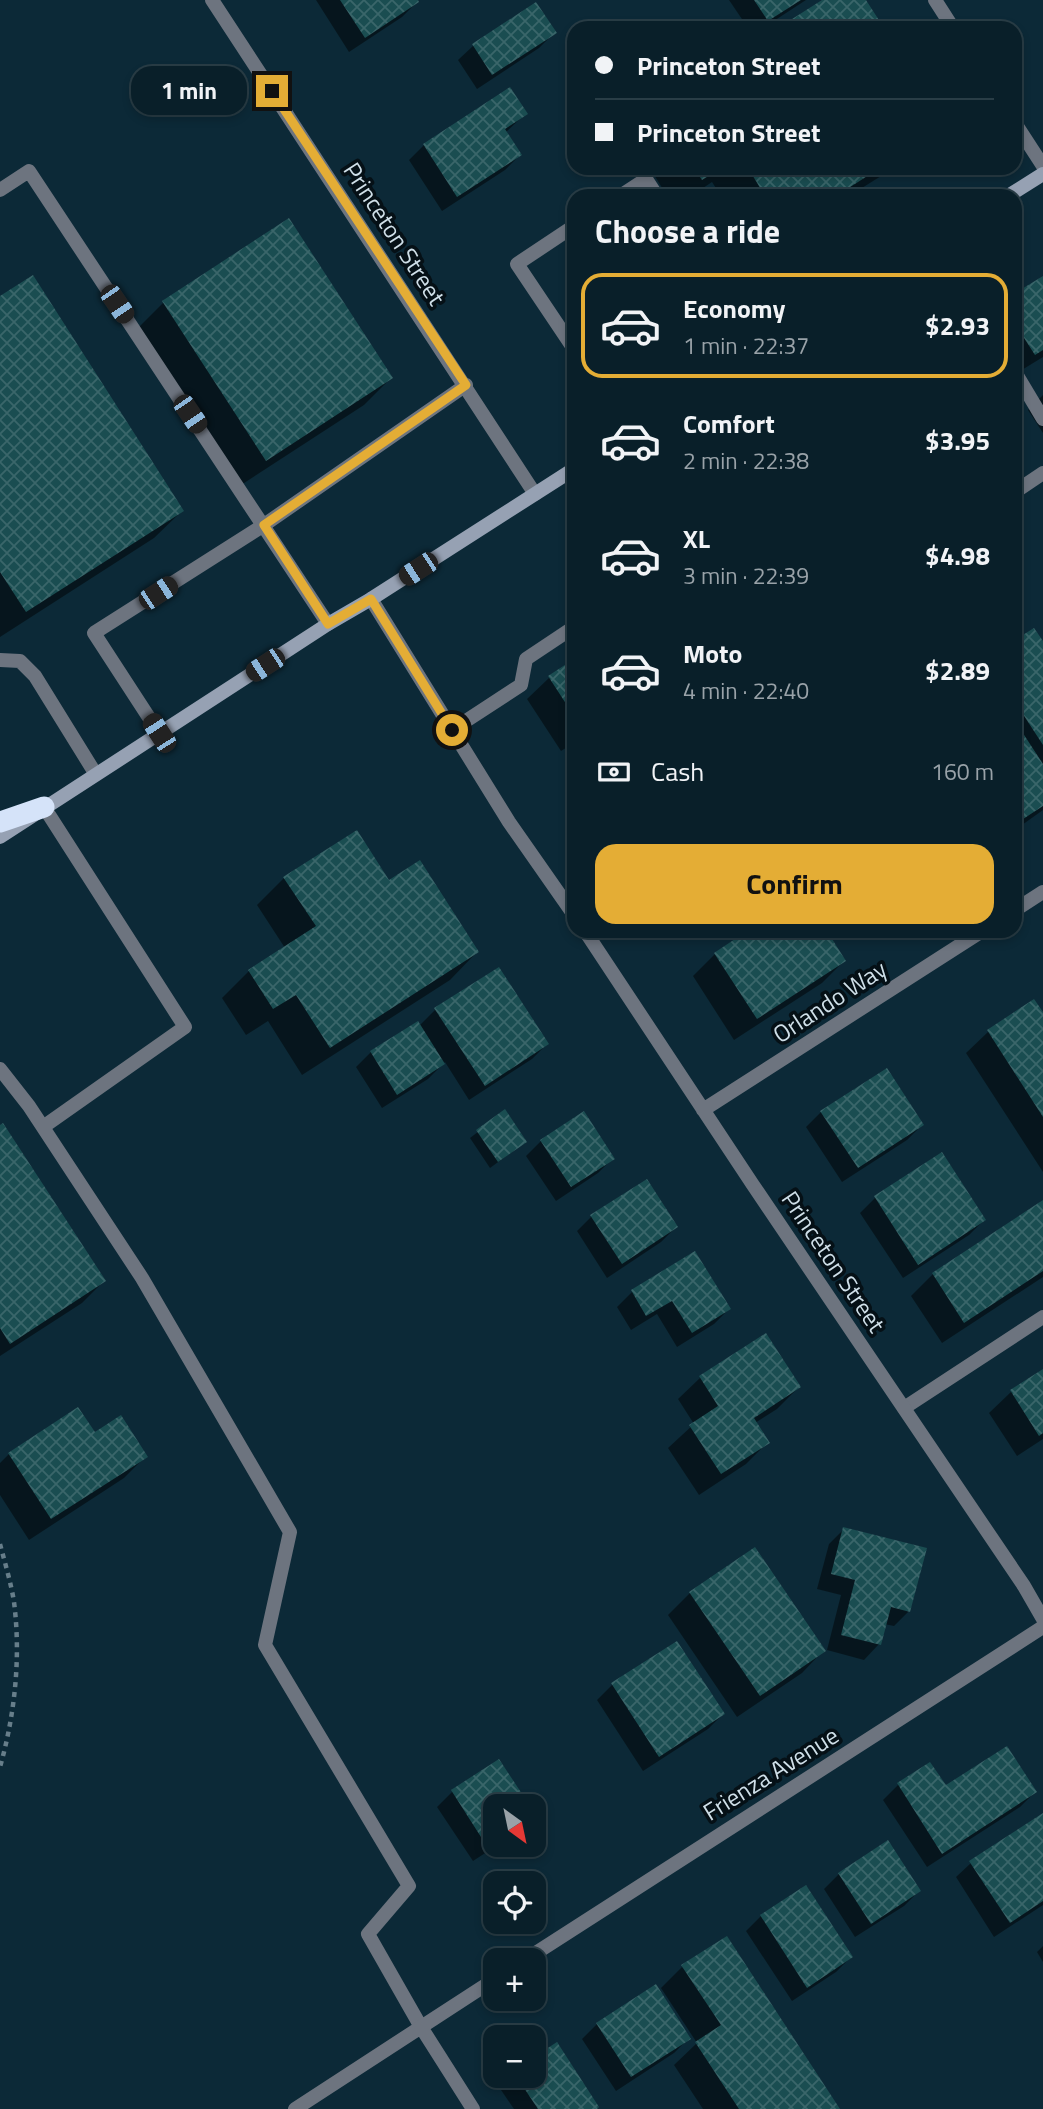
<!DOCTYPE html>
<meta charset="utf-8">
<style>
:root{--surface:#091f29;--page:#172c35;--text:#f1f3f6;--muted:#99a2a8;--line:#293d46;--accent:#e4ad35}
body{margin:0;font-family:"Titillium Web",sans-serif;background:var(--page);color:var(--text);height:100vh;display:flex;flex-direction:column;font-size:26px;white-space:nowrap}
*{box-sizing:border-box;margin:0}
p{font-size:23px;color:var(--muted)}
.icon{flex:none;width:38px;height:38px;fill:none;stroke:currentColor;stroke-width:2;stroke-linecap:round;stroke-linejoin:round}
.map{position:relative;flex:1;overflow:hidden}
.sheet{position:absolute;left:567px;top:189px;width:455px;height:749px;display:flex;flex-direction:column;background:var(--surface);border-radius:21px;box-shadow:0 4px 10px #0003,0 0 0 2px var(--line)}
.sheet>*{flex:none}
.guide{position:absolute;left:567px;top:21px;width:455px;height:154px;border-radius:21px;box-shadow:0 4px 10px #0003,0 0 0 2px var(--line);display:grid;align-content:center;height:154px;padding:0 28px;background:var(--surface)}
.needle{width:46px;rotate:147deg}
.tools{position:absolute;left:483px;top:1794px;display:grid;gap:14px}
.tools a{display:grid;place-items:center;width:63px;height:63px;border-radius:14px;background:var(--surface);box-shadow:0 4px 10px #0003,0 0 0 2px var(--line);font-size:35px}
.end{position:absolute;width:32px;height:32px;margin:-16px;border:9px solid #e4ad35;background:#111;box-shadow:0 0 0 4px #111}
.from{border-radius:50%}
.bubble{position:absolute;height:49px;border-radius:21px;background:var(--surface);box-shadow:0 4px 10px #0003,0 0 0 2px var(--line);font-size:23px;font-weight:700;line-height:49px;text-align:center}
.car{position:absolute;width:21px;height:42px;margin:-21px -10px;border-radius:9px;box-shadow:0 0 5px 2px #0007;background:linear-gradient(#222 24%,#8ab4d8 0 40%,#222 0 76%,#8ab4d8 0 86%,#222 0)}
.guide b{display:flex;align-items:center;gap:24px;height:66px;font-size:26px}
.guide b+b{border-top:2px solid var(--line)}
.guide i{width:18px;height:18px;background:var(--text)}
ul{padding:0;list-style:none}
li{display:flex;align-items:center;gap:21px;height:105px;margin:0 14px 10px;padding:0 14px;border:4px solid transparent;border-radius:21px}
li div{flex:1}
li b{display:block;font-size:26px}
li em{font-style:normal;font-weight:700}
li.selected{border-color:var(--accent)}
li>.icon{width:63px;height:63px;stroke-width:1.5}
h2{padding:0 28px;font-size:32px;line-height:84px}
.pay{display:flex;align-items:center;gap:18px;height:77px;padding:0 28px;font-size:26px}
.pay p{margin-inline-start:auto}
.cta{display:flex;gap:14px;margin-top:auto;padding:14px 28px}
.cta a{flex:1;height:80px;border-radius:21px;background:var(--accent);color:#111;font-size:28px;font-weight:700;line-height:80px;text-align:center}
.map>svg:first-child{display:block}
.shadow{fill:#0007}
.building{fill:url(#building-cross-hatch)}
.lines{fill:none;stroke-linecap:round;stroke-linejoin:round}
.path{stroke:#677e8a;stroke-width:4.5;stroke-dasharray:5 5;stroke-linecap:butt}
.service{stroke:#6d747f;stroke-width:14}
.minor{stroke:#6d747f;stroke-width:14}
.secondary{stroke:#96a1b3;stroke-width:14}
.motorway{stroke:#d5e3f9;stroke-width:21}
.route{stroke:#e4ad35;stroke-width:9}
.labels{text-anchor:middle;stroke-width:7;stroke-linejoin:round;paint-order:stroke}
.street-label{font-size:24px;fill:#cfdfe8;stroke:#051016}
</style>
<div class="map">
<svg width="1043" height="2109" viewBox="0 0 1043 2109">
<defs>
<pattern id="building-cross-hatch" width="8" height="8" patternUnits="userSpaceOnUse" patternTransform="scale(1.75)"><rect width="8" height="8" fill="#1a4d51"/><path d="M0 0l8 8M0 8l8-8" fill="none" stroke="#3a666a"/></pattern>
</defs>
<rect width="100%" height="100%" fill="#0c2937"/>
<path class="shadow" d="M 316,0 L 416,0 L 417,2 L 402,17 L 349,52 Z
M 729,0 L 806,0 L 763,28 L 748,28 Z
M 536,5 L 554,33 L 539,48 L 477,89 L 458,60 L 473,46 Z
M 509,90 L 525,114 L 505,133 L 520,155 L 505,170 L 442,211 L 409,160 L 424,145 Z
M 650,168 L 894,168 L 849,196 L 721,196 L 712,182 L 691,196 L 667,196 Z
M 1043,278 L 1043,357 L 1015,374 L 1015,295 Z
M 0,298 L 182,511 L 154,538 L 0,637 Z
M 164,302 L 391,378 L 364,405 L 238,487 L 136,330 Z
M 1043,395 L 1043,433 L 1028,410 Z
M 1015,642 L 1043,644 L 1043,810 L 1015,830 Z
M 574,662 L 574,743 L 561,751 L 527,699 L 549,678 Z
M 284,878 L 388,882 L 477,952 L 450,980 L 302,1075 L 268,1021 L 246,1035 L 222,998 L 249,971 L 285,948 L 257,905 Z
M 750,931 L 825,931 L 844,961 L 822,983 L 734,1040 L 693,976 L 715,954 Z
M 498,969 L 547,1044 L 532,1059 L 469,1100 L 445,1062 L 428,1079 L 382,1108 L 356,1067 L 371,1052 L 419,1026 L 435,1010 Z
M 1034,1002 L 1043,1016 L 1043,1172 L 966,1053 L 988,1032 Z
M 504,1112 L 525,1142 L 490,1168 L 470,1138 Z
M 821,1112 L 922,1125 L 907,1140 L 842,1182 L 806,1127 Z
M 0,1127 L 104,1281 L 82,1303 L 0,1356 Z
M 541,1141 L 613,1158 L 598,1173 L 556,1201 L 526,1156 Z
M 941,1155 L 984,1220 L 969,1235 L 903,1278 L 860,1213 L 875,1198 Z
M 1043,1202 L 1043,1277 L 942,1343 L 911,1296 L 933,1274 Z
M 592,1216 L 676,1227 L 661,1242 L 607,1278 L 577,1231 Z
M 632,1292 L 729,1309 L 714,1324 L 677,1347 L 657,1314 L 631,1330 L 617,1307 Z
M 765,1335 L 799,1387 L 777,1409 L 755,1423 L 768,1442 L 746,1464 L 699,1495 L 668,1448 L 694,1424 L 678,1399 L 700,1378 Z
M 1043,1371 L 1043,1439 L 1017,1456 L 989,1413 L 1011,1392 Z
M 94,1435 L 146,1456 L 124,1478 L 29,1540 L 0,1495 L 0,1463 L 9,1454 Z
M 844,1529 L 909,1611 L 894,1626 L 884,1624 L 879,1644 L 864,1660 L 827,1650 L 841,1595 L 817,1589 L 829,1544 Z
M 690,1593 L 823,1651 L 802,1673 L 737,1717 L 668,1615 Z
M 676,1643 L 723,1714 L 708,1729 L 643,1771 L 597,1700 L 612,1685 Z
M 930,1764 L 945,1788 L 1035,1792 L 1020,1807 L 927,1867 L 883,1800 L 898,1785 Z
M 452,1792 L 528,1806 L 495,1806 L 495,1844 L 499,1844 L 473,1861 L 437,1807 Z
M 1043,1815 L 1043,1905 L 994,1937 L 956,1877 L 971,1863 Z
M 839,1874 L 919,1891 L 904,1906 L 855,1937 L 824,1889 Z
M 761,1916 L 851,1957 L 836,1972 L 792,2001 L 746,1931 Z
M 1043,1946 L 1043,1962 L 1037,1952 Z
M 682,1967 L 838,2109 L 703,2109 L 674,2065 L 697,2043 L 661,1988 Z
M 597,2024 L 689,2038 L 674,2053 L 616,2091 L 582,2039 Z
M 557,2044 L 595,2109 L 514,2109 L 499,2087 L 510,2076 L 534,2076 L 534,2059 Z"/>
<path class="building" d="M 340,0 L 418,0 L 419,2 L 365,38 Z
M 754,0 L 801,0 L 768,21 Z
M 822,0 L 866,0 L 884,28 L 778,28 Z
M 536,2 L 557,33 L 492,75 L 472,44 Z
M 510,87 L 528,114 L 505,129 L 522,155 L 457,197 L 423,144 Z
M 694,168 L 722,168 L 702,180 Z
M 748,168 L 880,168 L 836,196 L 765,196 Z
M 289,218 L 393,378 L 266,461 L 162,301 Z
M 33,275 L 184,511 L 26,612 L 0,572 L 0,296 Z
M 1043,276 L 1043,350 L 1035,355 L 1015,324 L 1015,293 Z
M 1034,628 L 1043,641 L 1043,745 L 1015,702 L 1015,640 Z
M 574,659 L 574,716 L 548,676 Z
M 1015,721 L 1043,764 L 1043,806 L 1017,823 Z
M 357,830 L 389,880 L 420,860 L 479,952 L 330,1048 L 296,995 L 273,1009 L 248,970 L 316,926 L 283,877 Z
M 747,931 L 827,931 L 846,961 L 757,1019 L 714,953 Z
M 499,967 L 549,1044 L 485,1086 L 434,1008 Z
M 1034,999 L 1043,1012 L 1043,1117 L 987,1030 Z
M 418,1021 L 445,1064 L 397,1095 L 370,1051 Z
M 887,1068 L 924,1125 L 858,1168 L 820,1111 Z
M 505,1109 L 527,1142 L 498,1162 L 476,1130 Z
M 584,1111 L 615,1159 L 571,1187 L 540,1140 Z
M 3,1123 L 106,1281 L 10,1344 L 0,1328 L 0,1125 Z
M 942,1152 L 986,1220 L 918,1265 L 874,1196 Z
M 647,1179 L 678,1227 L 622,1264 L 590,1215 Z
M 1043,1200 L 1043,1271 L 964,1323 L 932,1273 Z
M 695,1251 L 731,1309 L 692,1333 L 672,1301 L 646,1316 L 631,1290 Z
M 766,1333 L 801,1387 L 754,1418 L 770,1443 L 721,1474 L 689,1425 L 718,1406 L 699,1376 Z
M 1043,1369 L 1043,1433 L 1039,1436 L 1010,1390 Z
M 78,1407 L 95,1432 L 121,1415 L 148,1457 L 51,1519 L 8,1453 Z
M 843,1527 L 927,1548 L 910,1612 L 891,1607 L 881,1645 L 841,1635 L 855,1580 L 831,1574 Z
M 755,1547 L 826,1651 L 760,1696 L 689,1592 Z
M 677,1641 L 725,1714 L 659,1757 L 611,1683 Z
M 1007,1746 L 1037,1792 L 942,1854 L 897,1783 L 930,1762 L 946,1785 Z
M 499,1759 L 530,1806 L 495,1806 L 495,1843 L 488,1848 L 451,1790 Z
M 1043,1813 L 1043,1901 L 1010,1923 L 969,1861 Z
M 888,1840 L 921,1891 L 871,1924 L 838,1873 Z
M 806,1885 L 853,1957 L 807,1988 L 760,1915 Z
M 727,1936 L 840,2109 L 739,2109 L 695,2042 L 721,2025 L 681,1965 Z
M 656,1984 L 691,2039 L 631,2077 L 596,2023 Z
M 557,2042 L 599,2107 L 597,2109 L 538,2109 L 516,2076 L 534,2076 L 534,2057 Z"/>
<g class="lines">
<path class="path" d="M 0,1544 C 5,1563 11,1583 14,1602 C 21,1657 15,1714 0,1767"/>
<path class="service" d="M 0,190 L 29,171 L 328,624
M 620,196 L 646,179 L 657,196
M 574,226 L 517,264 L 574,349
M 1015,372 L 1043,419
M 1015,492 L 1043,473
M 0,660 L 20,661 L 35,676 L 95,773
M 452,730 L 521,685 L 526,659 L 574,627
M 159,733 L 94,633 L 264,525 L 466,385
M 0,1069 L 29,1106 L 142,1278 L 290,1532 L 265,1645 L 409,1886 L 368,1934 L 421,2027
M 43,1127 L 185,1027 L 44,807
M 904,1408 L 1043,1317"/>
<path class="minor" d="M 212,0 L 535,494
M 935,0 L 953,28
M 1015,123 L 1043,166
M 371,599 L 509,822 L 574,915
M 1015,910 L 1043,892
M 585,931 L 753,1185 L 1024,1586 L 1043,1619
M 703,1110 L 982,931
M 525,1960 L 1043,1627
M 421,2027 L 473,2109
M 295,2109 L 495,1979"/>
<path class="secondary" d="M 1008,196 L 1043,174
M 0,837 L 328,624 L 371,599 L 574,469"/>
<path class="motorway" d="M 0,822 L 44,807"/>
</g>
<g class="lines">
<path class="route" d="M 272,91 L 466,385 L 264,525 L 328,624 L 371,599 L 452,730"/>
</g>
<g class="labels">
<g class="street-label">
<text transform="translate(394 234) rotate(57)" y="8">Princeton Street</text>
<text transform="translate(830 1002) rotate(-33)" y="8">Orlando Way</text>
<text transform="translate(833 1262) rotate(56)" y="8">Princeton Street</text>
<text transform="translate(771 1774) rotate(-32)" y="8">Frienza Avenue</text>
</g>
</g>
</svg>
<div class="tools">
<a><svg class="needle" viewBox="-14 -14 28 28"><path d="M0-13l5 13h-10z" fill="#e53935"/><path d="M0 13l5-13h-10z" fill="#99a2a8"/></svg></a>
<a><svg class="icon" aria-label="locate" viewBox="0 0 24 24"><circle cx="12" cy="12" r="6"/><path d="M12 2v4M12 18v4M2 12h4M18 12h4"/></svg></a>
<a>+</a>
<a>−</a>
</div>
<i class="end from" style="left:452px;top:730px"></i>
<i class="end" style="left:272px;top:91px"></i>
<div class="bubble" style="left:131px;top:66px;width:116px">1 min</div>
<i class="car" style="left:117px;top:304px;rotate:146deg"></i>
<i class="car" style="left:190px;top:414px;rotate:146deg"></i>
<i class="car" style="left:418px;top:569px;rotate:237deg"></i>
<i class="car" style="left:158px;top:593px;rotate:57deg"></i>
<i class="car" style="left:265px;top:665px;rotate:237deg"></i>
<i class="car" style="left:159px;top:733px;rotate:327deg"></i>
<div class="guide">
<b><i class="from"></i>Princeton Street</b>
<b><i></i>Princeton Street</b>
</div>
<section class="sheet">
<h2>Choose a ride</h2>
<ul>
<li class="selected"><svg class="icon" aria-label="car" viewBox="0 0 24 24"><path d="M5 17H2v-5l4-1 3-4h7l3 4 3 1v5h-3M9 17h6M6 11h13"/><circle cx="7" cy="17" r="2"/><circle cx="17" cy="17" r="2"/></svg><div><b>Economy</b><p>1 min · 22:37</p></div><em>$2.93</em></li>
<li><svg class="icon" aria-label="car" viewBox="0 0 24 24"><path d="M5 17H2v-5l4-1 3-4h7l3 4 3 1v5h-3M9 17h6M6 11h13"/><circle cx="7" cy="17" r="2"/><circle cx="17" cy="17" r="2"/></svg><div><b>Comfort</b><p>2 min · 22:38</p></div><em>$3.95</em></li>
<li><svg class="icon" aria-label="car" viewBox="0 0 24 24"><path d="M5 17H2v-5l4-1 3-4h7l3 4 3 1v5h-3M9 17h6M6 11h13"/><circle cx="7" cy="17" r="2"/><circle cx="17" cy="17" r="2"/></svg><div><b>XL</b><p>3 min · 22:39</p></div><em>$4.98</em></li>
<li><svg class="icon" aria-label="car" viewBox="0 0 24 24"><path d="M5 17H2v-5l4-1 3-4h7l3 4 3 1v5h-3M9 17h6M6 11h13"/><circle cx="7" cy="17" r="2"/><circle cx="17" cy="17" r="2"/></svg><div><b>Moto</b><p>4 min · 22:40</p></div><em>$2.89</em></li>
</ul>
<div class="pay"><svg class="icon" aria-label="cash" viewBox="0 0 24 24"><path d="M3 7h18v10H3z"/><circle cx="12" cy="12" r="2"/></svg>Cash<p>160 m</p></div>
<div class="cta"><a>Confirm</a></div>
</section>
</div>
